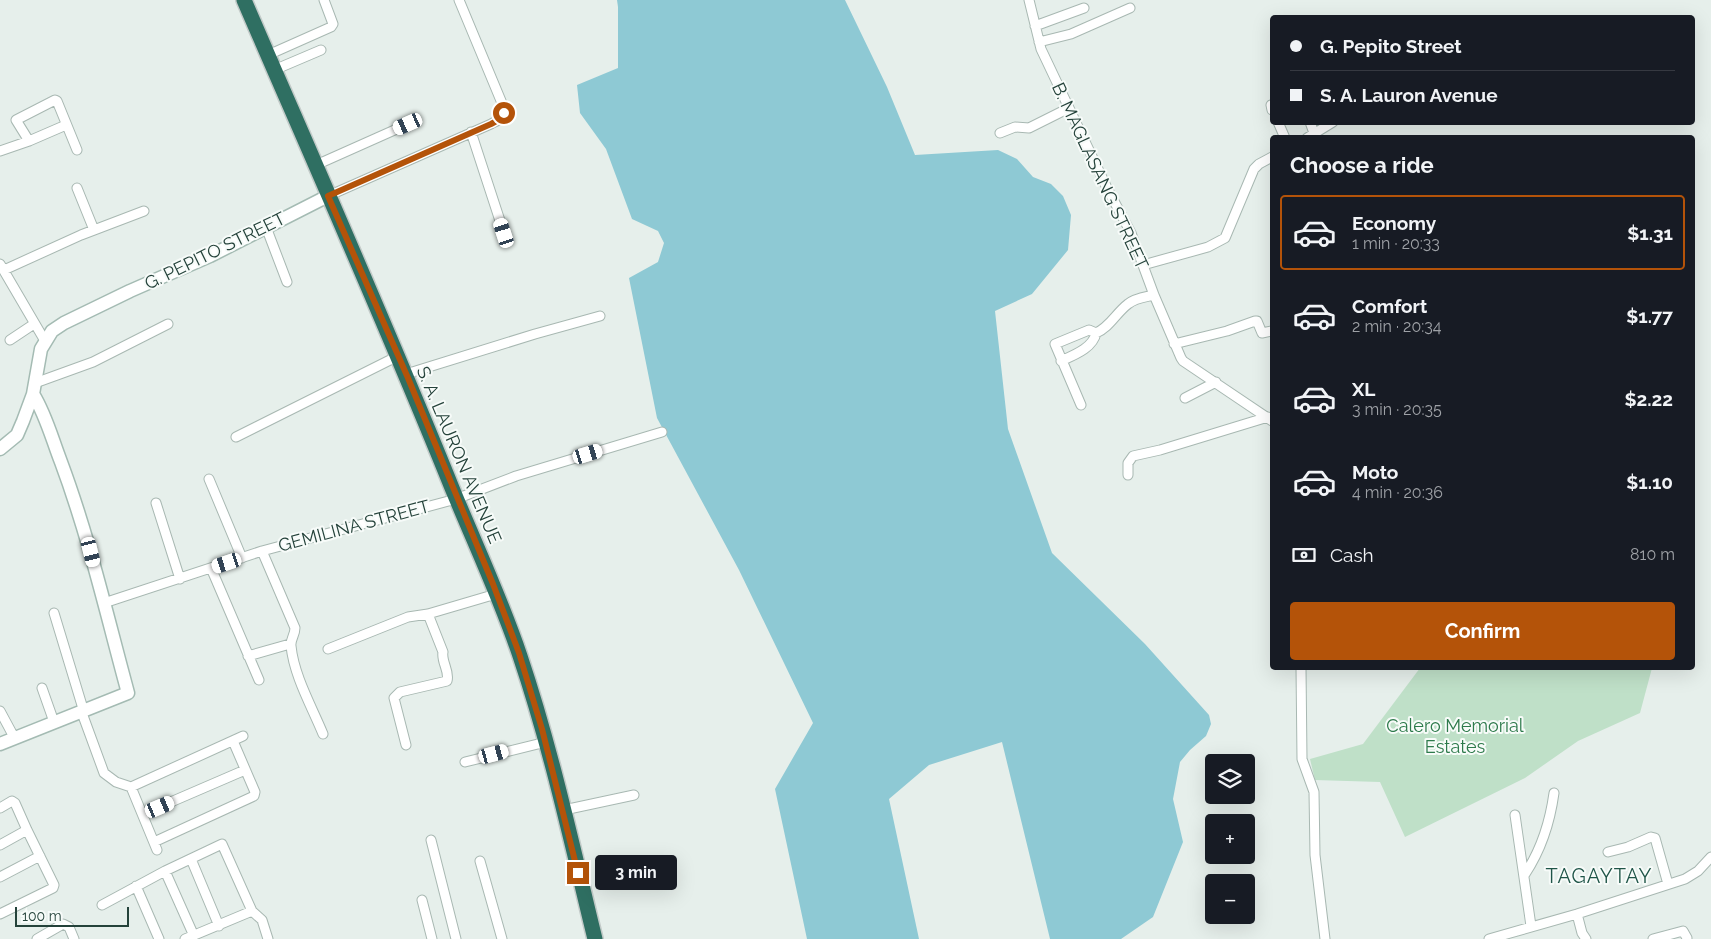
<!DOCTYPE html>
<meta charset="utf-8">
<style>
:root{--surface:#171b24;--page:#20242c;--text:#f1f3f6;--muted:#9ea1a6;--line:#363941;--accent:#b45309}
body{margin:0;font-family:Raleway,sans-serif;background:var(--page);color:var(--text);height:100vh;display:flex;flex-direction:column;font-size:19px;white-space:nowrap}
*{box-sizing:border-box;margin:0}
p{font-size:16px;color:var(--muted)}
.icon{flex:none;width:28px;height:28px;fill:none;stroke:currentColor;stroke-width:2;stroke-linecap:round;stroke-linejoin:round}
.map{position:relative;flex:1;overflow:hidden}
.details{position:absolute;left:1270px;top:135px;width:425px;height:535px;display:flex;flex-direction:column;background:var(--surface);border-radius:5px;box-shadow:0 5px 20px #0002}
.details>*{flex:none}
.hud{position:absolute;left:1270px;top:15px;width:425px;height:110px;border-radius:5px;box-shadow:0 5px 20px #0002;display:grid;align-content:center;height:110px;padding:0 20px;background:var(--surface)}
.fabs{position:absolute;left:1205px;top:754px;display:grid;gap:10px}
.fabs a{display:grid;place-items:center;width:50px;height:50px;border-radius:5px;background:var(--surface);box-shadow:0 5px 20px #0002;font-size:25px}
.scale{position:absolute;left:15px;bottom:12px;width:114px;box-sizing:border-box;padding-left:5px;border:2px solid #24423a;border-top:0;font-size:14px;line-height:18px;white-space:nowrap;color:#24423a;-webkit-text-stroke:4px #f7fbf9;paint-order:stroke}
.end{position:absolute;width:22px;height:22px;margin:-11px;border:6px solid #b45309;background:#fff;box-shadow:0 0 0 2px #fff}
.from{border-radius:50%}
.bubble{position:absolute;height:35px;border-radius:5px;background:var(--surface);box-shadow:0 5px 20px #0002;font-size:16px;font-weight:700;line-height:35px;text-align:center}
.car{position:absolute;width:15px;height:30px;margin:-15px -8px;border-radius:6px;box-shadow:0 0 4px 1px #0007;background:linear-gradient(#fff 24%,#345 0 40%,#fff 0 76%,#345 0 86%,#fff 0)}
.hud b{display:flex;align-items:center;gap:18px;height:48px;font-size:19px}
.hud b+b{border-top:1px solid var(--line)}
.hud i{width:12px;height:12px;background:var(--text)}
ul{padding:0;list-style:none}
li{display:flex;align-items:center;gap:15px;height:75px;margin:0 10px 8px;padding:0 10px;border:2px solid transparent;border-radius:5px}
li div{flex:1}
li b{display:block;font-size:19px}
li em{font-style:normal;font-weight:700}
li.on{border-color:var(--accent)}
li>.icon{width:45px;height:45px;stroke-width:1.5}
h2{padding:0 20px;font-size:22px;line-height:60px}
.pay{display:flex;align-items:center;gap:12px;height:55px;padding:0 20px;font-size:19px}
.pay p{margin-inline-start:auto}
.button{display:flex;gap:10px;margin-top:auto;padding:10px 20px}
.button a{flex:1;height:58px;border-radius:5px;background:var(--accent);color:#fff;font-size:20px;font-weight:700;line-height:58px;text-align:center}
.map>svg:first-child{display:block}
.green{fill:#bfe0c8}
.water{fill:#8ec9d4}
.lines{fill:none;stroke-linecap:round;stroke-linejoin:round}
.street-casing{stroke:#a8b8b2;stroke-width:11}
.secondary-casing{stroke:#a4bbb3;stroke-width:15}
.highway-casing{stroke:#c2cac8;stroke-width:18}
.street{stroke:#fff;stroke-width:9}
.secondary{stroke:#fff;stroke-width:12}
.highway{stroke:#2f6f62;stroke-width:15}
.route{stroke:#b45309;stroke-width:6}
.labels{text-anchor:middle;stroke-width:4;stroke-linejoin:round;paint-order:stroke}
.street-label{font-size:18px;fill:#24423a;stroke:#f7fbf9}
.park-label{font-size:18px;fill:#2d7a4b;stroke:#f7fbf9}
.quarter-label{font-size:20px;letter-spacing:1px;fill:#1f5548;stroke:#f7fbf9}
</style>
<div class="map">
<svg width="1711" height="939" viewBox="0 0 1711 939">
<rect width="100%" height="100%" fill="#e6efeb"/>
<path class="green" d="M 1420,668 L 1652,668 L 1640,713 L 1578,741 L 1525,778 L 1405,837 L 1380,782 L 1315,780 L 1310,759 L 1363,744 Z"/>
<path class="water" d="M 617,0 L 845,0 L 887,87 L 915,155 L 998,150 L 1017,159 L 1033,177 L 1051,184 L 1063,196 L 1071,215 L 1068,250 L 1032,294 L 995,311 L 1008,429 L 1052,553 L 1145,644 L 1209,715 L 1211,724 L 1206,736 L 1190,750 L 1180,762 L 1173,799 L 1183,842 L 1153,917 L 1121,939 L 1050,939 L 1002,742 L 929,765 L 889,799 L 919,939 L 807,939 L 775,789 L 813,723 L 739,570 L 657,418 L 629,278 L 658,262 L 664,243 L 658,231 L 632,219 L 606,149 L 580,113 L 577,85 L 618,68 L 618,7 Z"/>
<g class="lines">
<g class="street-casing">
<path id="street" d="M 1029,0 L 1041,49 L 1107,188 L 1131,233 L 1154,295 L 1181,358 L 1183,361 L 1272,421
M 1035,26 L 1084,8
M 1039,42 L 1071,34 L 1130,8
M 268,55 L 331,27 L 333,24 L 324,0
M 274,70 L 321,50
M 1271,105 L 1272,110
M 1278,122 L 1285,138
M 1310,122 L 1314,133
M 471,132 L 504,233
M 1000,133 L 1015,127 L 1029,128 L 1069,108
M 1307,138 L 1333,122
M 29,141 L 16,120 L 55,100 L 57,101 L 77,150
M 0,151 L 29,141 L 66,125
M 316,165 L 408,124
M 77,188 L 94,230
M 328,196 L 491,124 C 498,120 505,118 504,108 L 459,0
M 266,227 L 287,282
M 0,264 L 45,341
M 1143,265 L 1208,247 L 1225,238 L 1254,169 L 1259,164 L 1272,157
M 4,270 L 81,235 L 144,211
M 10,340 L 34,324
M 1174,344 L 1227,331 L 1255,321 L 1257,321 L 1262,333 L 1272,331
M 1061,361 C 1074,355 1093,348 1096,333
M 406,374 L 535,334 L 600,316
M 35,383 L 93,362 L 168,324
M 1185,398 L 1216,382
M 1081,405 L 1055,344 L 1089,330 L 1096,333 C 1110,327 1116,313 1128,304 C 1135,298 1146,297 1154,295
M 236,437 L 398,356
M 1128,475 L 1128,463 L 1133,456 L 1160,450 L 1268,417
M 209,479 L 242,558
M 156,503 L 180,579
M 262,551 L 295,628 C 295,635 290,640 291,646 C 294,676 312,707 323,734
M 211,568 L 259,680
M 104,603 L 262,551 L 456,499 L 516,476 L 662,432
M 54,613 L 84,712
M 328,649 L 408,617 L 428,614 L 496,594
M 248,656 L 290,644
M 1301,668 L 1302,759 L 1314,792 L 1315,855 L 1325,939
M 42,688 L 54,722
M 0,711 L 14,737
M 82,713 L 104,773 L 116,782 L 131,787 L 157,850
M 406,745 L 394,698 L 400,692 L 447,681 C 450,671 441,662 443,652 L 428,614
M 465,762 L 546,742
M 131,787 L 243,736
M 0,808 L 12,801 L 15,803 L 27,830 L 54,885 L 53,888 L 0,914
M 564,810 L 634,795
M 143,814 L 245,770
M 1515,815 L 1531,926
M 431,840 L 456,939
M 154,842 L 254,796 L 255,792 L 233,741
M 0,845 L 27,830
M 1608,852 L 1628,847 L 1651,837 L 1655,838 L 1668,884
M 191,859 L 219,926
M 480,861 L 502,939
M 165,871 L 194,936
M 1525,874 C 1541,850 1550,822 1554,793
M 0,877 L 40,856
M 136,886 L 159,939
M 422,900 L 432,939
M 102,905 L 165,871 L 222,844 L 252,911 L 262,920 L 268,939
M 1577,914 L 1582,933 L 1586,939
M 37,939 L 63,924 L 69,927 L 74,939
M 185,939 L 252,911
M 1489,939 L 1577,914 L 1685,879 L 1698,871 L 1711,857
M 1653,939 L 1683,931 L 1687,938"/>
</g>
<g class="secondary-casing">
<path id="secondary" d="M 0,449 L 17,435 L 23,421 L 33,394 L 41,349 L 52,331 L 64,323 L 130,291 L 210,256 L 328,196
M 0,744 L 128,693 C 107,616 89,537 61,462 C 52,439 46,415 33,394"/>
</g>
<g class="highway-casing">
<path id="highway" d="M 244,0 C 314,162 386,324 452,488 C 475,544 501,599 520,656 C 551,748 572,845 595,939"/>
</g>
<use href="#street" class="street"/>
<use href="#secondary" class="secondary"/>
<use href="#highway" class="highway"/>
</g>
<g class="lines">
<path class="route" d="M 504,113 L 502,118 L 491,124 L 328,196 L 408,378 L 493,584 L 519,653 L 542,729 L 578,873"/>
</g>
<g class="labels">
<g class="street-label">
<text transform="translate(1100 176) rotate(65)" y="6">B. MAGLASANG STREET</text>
<text transform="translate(215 251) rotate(-26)" y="6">G. PEPITO STREET</text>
<text transform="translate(459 455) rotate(67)" y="6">S. A. LAURON AVENUE</text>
<text transform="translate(354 526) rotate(-15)" y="6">GEMILINA STREET</text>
</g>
<g class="park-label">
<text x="1455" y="732">Calero Memorial<tspan x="1455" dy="21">Estates</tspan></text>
</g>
<g class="quarter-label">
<text x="1599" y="883">TAGAYTAY</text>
</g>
</g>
</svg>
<div class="fabs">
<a><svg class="icon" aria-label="layers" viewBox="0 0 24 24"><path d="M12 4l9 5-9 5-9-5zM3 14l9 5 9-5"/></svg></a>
<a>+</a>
<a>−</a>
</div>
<div class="scale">100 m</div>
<i class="end from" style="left:504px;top:113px"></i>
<i class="end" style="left:578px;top:873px"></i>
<div class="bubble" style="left:595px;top:855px;width:82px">3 min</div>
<i class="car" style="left:408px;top:124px;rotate:246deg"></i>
<i class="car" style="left:504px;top:233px;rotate:342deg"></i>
<i class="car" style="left:588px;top:454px;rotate:73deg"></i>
<i class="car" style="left:91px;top:552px;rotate:166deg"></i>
<i class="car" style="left:227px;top:563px;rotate:252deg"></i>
<i class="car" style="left:494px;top:754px;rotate:75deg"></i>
<i class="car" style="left:160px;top:807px;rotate:67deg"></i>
<div class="hud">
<b><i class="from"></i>G. Pepito Street</b>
<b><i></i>S. A. Lauron Avenue</b>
</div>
<section class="details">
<h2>Choose a ride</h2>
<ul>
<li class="on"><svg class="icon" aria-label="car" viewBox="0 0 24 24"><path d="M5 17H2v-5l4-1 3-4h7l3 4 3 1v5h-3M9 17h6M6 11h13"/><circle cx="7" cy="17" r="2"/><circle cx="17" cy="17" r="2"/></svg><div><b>Economy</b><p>1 min · 20:33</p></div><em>$1.31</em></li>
<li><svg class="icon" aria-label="car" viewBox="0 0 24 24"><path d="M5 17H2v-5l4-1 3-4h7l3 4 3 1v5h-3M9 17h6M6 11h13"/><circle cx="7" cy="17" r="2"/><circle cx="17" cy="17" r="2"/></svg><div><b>Comfort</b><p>2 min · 20:34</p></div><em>$1.77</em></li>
<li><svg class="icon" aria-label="car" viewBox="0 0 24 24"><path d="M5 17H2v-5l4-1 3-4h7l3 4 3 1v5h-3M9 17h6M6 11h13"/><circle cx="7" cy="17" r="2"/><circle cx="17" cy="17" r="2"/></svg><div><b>XL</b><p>3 min · 20:35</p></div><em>$2.22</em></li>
<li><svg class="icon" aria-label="car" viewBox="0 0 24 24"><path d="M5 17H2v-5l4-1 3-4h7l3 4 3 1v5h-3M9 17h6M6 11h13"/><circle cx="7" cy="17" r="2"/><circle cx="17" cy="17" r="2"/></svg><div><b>Moto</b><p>4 min · 20:36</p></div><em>$1.10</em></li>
</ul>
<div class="pay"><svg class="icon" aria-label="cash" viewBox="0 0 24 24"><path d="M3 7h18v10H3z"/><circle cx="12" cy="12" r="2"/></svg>Cash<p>810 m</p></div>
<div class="button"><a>Confirm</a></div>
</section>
</div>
